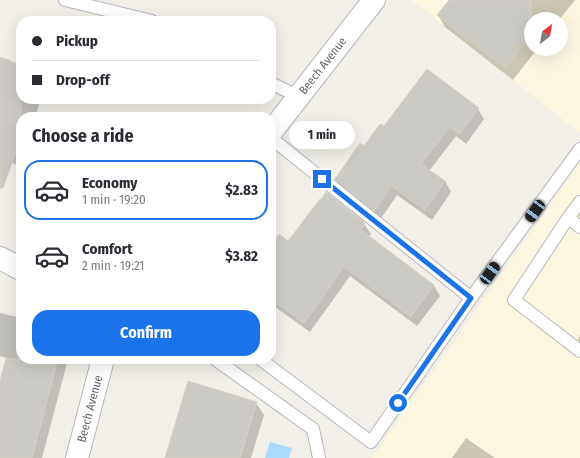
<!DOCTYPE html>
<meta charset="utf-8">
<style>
:root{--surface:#fff;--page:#f7f7f7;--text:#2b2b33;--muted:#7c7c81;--line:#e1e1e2;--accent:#1a73e8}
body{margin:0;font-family:"Fira Sans Condensed",sans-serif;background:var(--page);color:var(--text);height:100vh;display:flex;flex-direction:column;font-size:15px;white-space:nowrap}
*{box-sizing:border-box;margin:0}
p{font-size:13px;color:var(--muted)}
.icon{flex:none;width:22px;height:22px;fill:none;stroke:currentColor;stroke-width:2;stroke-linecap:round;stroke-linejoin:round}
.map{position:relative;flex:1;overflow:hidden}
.drawer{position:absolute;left:16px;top:112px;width:260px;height:252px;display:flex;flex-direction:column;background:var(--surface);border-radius:16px;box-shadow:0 4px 16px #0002}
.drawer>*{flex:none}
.hud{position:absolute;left:16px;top:16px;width:260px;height:88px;border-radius:16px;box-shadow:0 4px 16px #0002;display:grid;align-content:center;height:88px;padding:0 16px;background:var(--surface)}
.needle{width:26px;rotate:31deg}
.tools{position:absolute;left:524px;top:12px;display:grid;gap:8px}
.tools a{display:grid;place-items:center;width:44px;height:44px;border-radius:50%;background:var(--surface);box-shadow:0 4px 16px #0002;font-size:20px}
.end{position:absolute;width:18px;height:18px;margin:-9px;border:5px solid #1a73e8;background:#fff;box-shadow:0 0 0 2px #fff}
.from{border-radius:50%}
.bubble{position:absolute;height:28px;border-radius:14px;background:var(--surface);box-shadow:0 4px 16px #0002;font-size:13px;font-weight:700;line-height:28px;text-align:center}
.car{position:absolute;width:12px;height:24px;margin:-12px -6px;border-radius:5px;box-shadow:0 0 3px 1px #0007;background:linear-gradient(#222 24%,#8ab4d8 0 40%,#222 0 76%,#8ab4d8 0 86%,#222 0)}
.hud b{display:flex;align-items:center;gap:14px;height:38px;font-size:15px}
.hud b+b{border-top:1px solid var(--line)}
.hud i{width:10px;height:10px;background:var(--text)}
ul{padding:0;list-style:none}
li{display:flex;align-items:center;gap:12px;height:60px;margin:0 8px 6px;padding:0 8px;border:2px solid transparent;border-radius:16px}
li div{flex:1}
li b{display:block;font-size:15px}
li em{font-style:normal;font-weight:700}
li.current{border-color:var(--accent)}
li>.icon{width:36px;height:36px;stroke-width:1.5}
h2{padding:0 16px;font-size:18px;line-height:48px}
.action{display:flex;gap:8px;margin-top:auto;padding:8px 16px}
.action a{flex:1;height:46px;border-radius:16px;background:var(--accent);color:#fff;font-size:16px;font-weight:700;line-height:46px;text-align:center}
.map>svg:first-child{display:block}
.commercial{fill:#fef7e0;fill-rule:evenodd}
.water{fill:#aadaff}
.shadow{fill:#0003}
.building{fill:#cccac5;stroke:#d6d1c6}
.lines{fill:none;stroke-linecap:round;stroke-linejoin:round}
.lane-casing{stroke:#b5b8bc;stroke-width:14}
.street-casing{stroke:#b5b8bc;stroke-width:24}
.lane{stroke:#fff;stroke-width:12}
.street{stroke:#fff;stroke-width:22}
.route{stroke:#1a73e8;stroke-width:5}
.labels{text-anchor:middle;stroke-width:4;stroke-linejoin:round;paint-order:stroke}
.street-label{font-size:12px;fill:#5f6368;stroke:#fff}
</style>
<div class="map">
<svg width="580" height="458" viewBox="0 0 580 458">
<rect width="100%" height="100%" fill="#f1efe8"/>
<path class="commercial" d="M 412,0 L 580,0 L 580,133 ZM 531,19 L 561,19 L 561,49 L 531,49 Z
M 580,162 L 580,458 L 372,458 Z"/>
<path class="water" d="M 270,442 L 292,448 L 289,458 L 265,458 Z"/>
<path class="shadow" d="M 450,0 L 575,0 L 560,19 L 531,19 L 531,49 L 537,49 L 513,80 L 445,27 L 438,15 Z
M 0,57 L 10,60 L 12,63 L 21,67 L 21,99 L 41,99 L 35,117 L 21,117 L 21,156 L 18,165 L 0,159 Z
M 478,109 L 484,119 L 466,144 L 456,136 L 429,171 L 445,181 L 451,192 L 432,220 L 397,195 L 380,220 L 342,190 L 336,180 L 364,148 L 384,128 Z
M 113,113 L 118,117 L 110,117 Z
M 364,224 L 371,234 L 369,237 L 434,286 L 440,296 L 417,326 L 350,276 L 310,332 L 271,304 L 271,247 L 288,242 Z
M 0,313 L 21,318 L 21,359 L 68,359 L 42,458 L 0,458 L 0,384 L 7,358 L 0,356 Z
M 580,335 L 580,343 L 578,339 Z
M 256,403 L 264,415 L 251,458 L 166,458 Z
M 466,438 L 495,458 L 452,458 Z"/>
<path class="building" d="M 449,0 L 531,0 L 531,35 L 505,68 L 437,15 Z
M 0,58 L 21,65 L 21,138 L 3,188 L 0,188 Z
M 427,69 L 479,108 L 459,134 L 450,127 L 421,164 L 445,181 L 425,210 L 391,186 L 374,211 L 335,179 L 360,143 L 364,146 L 380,124 L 384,126 Z
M 326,192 L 365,223 L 361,230 L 434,285 L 411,317 L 344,267 L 304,323 L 271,299 L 271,246 L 279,234 L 288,241 L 320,199 L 321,200 Z
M 6,359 L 58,359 L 32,458 L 0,458 L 0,381 Z
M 188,381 L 257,402 L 240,458 L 165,458 Z"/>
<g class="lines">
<g class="lane-casing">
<path id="lane" d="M 65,0 L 152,21
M 271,83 L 299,97
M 271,138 L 471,298
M 580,202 L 568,218 L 514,300 L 580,351
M 568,218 L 580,227
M 215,359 L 313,429 L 319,458
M 260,359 L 371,442 L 471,298 L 580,149"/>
</g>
<g class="street-casing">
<g id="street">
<path id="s1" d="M 271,132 L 374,0"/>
<path d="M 0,258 L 21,269"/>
<path id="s2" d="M 77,458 L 103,359"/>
</g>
</g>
<use href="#lane" class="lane"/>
<use href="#street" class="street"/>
</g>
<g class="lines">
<path class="route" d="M 322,179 L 471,298 L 398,403"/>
</g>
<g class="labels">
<g class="street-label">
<text dy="4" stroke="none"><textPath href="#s1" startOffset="84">Beech Avenue</textPath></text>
<text dy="4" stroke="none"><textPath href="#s2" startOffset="51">Beech Avenue</textPath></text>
</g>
</g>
</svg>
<div class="tools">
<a><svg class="needle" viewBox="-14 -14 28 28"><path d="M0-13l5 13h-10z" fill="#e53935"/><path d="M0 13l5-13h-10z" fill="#7c7c81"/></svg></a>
</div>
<i class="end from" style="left:398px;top:403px"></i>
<i class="end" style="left:322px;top:179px"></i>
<div class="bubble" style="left:289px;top:121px;width:66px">1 min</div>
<i class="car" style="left:535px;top:211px;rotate:216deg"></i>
<i class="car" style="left:490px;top:273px;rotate:36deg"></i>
<div class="hud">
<b><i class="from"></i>Pickup</b>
<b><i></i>Drop-off</b>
</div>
<section class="drawer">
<h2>Choose a ride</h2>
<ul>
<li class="current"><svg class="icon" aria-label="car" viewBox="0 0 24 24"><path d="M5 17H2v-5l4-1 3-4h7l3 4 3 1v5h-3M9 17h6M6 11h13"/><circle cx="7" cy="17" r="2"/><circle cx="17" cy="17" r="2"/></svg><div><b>Economy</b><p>1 min · 19:20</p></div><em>$2.83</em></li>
<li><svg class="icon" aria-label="car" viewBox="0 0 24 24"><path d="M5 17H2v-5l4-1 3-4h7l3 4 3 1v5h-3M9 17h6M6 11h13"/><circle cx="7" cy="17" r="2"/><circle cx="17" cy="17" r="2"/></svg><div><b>Comfort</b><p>2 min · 19:21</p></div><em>$3.82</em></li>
</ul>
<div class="action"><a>Confirm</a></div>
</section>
</div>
